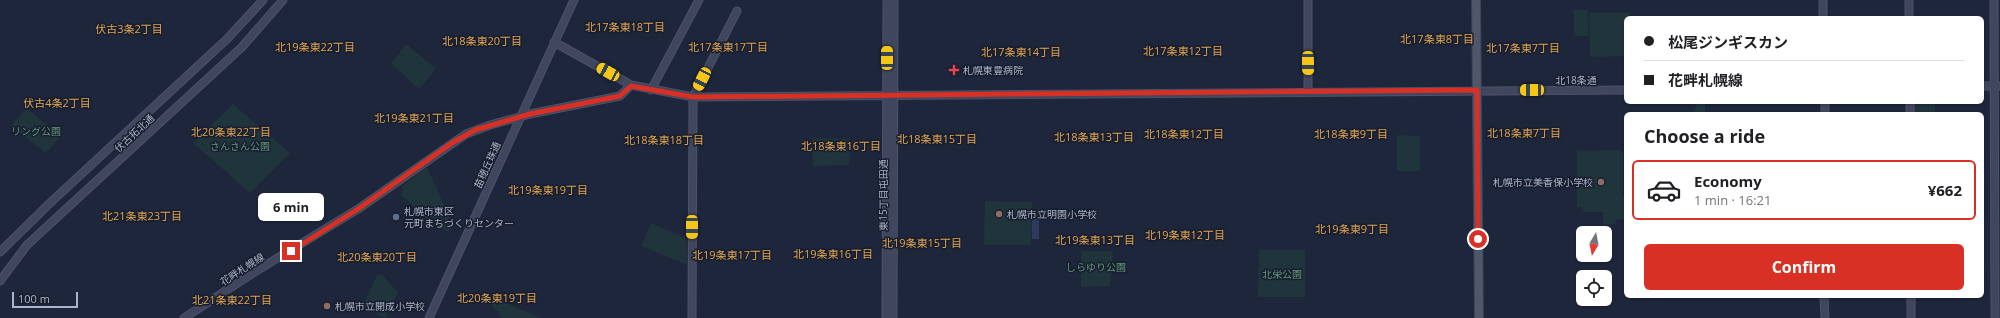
<!DOCTYPE html>
<meta charset="utf-8">
<style>
:root{--surface:#fff;--page:#f2f2f2;--text:#202124;--muted:#757577;--line:#e0e0e0;--accent:#d93025}
body{margin:0;font-family:"Open Sans","Noto Sans JP",sans-serif;background:var(--page);color:var(--text);height:100vh;display:flex;flex-direction:column;font-size:15px;white-space:nowrap}
*{box-sizing:border-box;margin:0}
p{font-size:13px;color:var(--muted)}
.icon{flex:none;width:22px;height:22px;fill:none;stroke:currentColor;stroke-width:2;stroke-linecap:round;stroke-linejoin:round}
.map{position:relative;flex:1;overflow:hidden}
.drawer{position:absolute;left:1624px;top:112px;width:360px;height:186px;display:flex;flex-direction:column;background:var(--surface);border-radius:6px;box-shadow:0 1px 3px #0004}
.drawer>*{flex:none}
.banner{position:absolute;left:1624px;top:16px;width:360px;height:88px;border-radius:6px;box-shadow:0 1px 3px #0004;display:grid;align-content:center;height:88px;padding:0 20px;background:var(--surface)}
.needle{width:26px;rotate:190deg}
.buttons{position:absolute;left:1576px;top:226px;display:grid;gap:8px}
.buttons a{display:grid;place-items:center;width:36px;height:36px;border-radius:6px;background:var(--surface);box-shadow:0 1px 3px #0004;font-size:20px}
.scale{position:absolute;left:12px;bottom:10px;width:66px;box-sizing:border-box;padding-left:4px;border:2px solid #acb2c7;border-top:0;font-size:11px;line-height:14px;white-space:nowrap;color:#acb2c7;-webkit-text-stroke:3px #181e2f;paint-order:stroke}
.end{position:absolute;width:18px;height:18px;margin:-9px;border:5px solid #d93025;background:#fff;box-shadow:0 0 0 2px #fff}
.from{border-radius:50%}
.bubble{position:absolute;height:28px;border-radius:6px;background:var(--surface);box-shadow:0 1px 3px #0004;font-size:13px;font-weight:700;line-height:28px;text-align:center}
.car{position:absolute;width:12px;height:24px;margin:-12px -6px;border-radius:5px;box-shadow:0 0 3px 1px #0007;background:linear-gradient(#f5c518 24%,#345 0 40%,#f5c518 0 76%,#345 0 86%,#f5c518 0)}
.banner b{display:flex;align-items:center;gap:14px;height:38px;font-size:15px}
.banner b+b{border-top:1px solid var(--line)}
.banner i{width:10px;height:10px;background:var(--text)}
ul{padding:0;list-style:none}
li{display:flex;align-items:center;gap:12px;height:60px;margin:0 8px 6px;padding:0 12px;border:2px solid transparent;border-radius:6px}
li div{flex:1}
li b{display:block;font-size:15px}
li em{font-style:normal;font-weight:700}
li.on{border-color:var(--accent)}
li>.icon{width:36px;height:36px;stroke-width:1.5}
h2{padding:0 20px;font-size:18px;line-height:48px}
.primary-button{display:flex;gap:8px;margin-top:auto;padding:8px 20px}
.primary-button a{flex:1;height:46px;border-radius:6px;background:var(--accent);color:#fff;font-size:16px;font-weight:700;line-height:46px;text-align:center}
.map>svg:first-child{display:block}
.green{fill:#20343c}
.water{fill:#2c3a60}
.lines{fill:none;stroke-linecap:round;stroke-linejoin:round}
.secondary-casing{stroke:#4d5365;stroke-width:9}
.primary-casing{stroke:#3c4254;stroke-width:10}
.secondary{stroke:#40465e;stroke-width:7}
.primary{stroke:#50576b;stroke-width:8}
.route{stroke:#d93025;stroke-width:5}
.health-dot{fill:#e0444e;stroke:#181e2f;stroke-width:1.5}
.education-dot{fill:#8d6e63;stroke:#181e2f;stroke-width:1.5}
.service-dot{fill:#5c6f8a;stroke:#181e2f;stroke-width:1.5}
.labels{text-anchor:middle;stroke-width:3;stroke-linejoin:round;paint-order:stroke}
.poi-label{font-size:10px;fill:#acb2c7;stroke:#181e2f;text-anchor:start}
.street-label{font-size:10px;fill:#acb2c7;stroke:#181e2f}
.park-label{font-size:10px;fill:#619a78;stroke:#181e2f}
.neighbourhood-label{font-size:11px;fill:#dfa550;stroke:#181e2f}
</style>
<div class="map">
<svg width="2000" height="318" viewBox="0 0 2000 318">
<rect width="100%" height="100%" fill="#1e263b"/>
<path class="green" d="M 1574,10 L 1588,10 L 1588,36 L 1574,36 Z
M 1589,13 L 1630,13 L 1630,17 L 1648,18 L 1626,18 L 1626,56 L 1590,57 Z
M 406,44 L 436,69 L 419,89 L 391,64 Z
M 1698,102 L 1705,102 L 1705,114 L 1692,114 Z
M 1914,102 L 1935,102 L 1935,114 L 1914,114 Z
M 233,104 L 290,153 L 250,193 L 193,143 Z
M 26,108 L 61,136 L 46,153 L 11,126 Z
M 1397,135 L 1420,136 L 1420,170 L 1419,171 L 1399,171 L 1397,169 Z
M 812,138 L 850,139 L 849,165 L 813,166 Z
M 1619,150 L 1623,153 L 1623,196 L 1625,196 L 1625,219 L 1616,219 L 1615,224 L 1603,225 L 1603,212 L 1582,212 L 1582,207 L 1577,207 L 1577,151 Z
M 427,167 L 453,224 L 449,232 L 432,224 L 400,194 L 404,190 L 401,187 Z
M 985,201 L 1032,202 L 1031,245 L 984,245 Z
M 651,223 L 686,238 L 687,265 L 641,246 Z
M 1259,250 L 1305,250 L 1305,295 L 1304,297 L 1258,297 Z
M 1081,251 L 1113,251 L 1110,286 L 1081,287 Z
M 381,274 L 398,292 L 385,318 L 364,308 L 363,306 L 377,275 Z
M 486,294 L 541,318 L 502,318 L 485,296 Z"/>
<path class="water" d="M 1032,217 L 1039,217 L 1039,239 L 1032,239 Z"/>
<g class="lines">
<g class="secondary-casing">
<path id="secondary" d="M 1308,0 L 1308,92
M 1823,0 L 1823,18
M 1909,0 L 1909,18
M 1994,0 L 1995,318
M 554,42 L 631,85 L 693,97 L 1626,90
M 1982,86 L 2000,86
M 651,90 L 699,0
M 1825,102 L 1825,114
M 1910,102 L 1910,114
M 0,252 L 50,203 L 227,39 L 263,0
M 0,281 L 27,245 L 242,47 L 283,0
M 1824,296 L 1825,318
M 1911,296 L 1911,318
M 184,318 L 253,273 L 358,209 L 466,134 L 490,125 L 530,114 L 620,96 L 631,85
M 429,318 L 574,0
M 692,318 L 693,97 L 737,11
M 886,318 L 887,0
M 893,318 L 894,0"/>
</g>
<g class="primary-casing">
<path id="primary" d="M 1476,0 L 1479,318"/>
</g>
<use href="#secondary" class="secondary"/>
<use href="#primary" class="primary"/>
</g>
<g class="lines">
<path class="route" d="M 291,251 L 358,209 L 452,143 L 475,130 L 530,114 L 620,96 L 631,86 L 693,97 L 1477,90 L 1478,239"/>
</g>
<path class="health-dot" d="M952 64h4v4h4v4h-4v4h-4v-4h-4v-4h4z"/>
<g class="education-dot">
<circle cx="1601" cy="182" r="4"/>
<circle cx="999" cy="214" r="4"/>
<circle cx="327" cy="306" r="4"/>
</g>
<circle class="service-dot" cx="396" cy="217" r="4"/>
<g class="labels">
<g class="poi-label">
<text x="963" y="74">札幌東豊病院</text>
<text x="1593" y="186" text-anchor="end">札幌市立美香保小学校</text>
<text x="404" y="215">札幌市東区<tspan x="404" dy="12">元町まちづくりセンター</tspan></text>
<text x="1007" y="218">札幌市立明園小学校</text>
<text x="335" y="310">札幌市立開成小学校</text>
</g>
<g class="street-label">
<text x="1576" y="84">北18条通</text>
<text transform="translate(134 133) rotate(-43)" y="4">伏古拓北通</text>
<text transform="translate(487 165) rotate(-66)" y="4">苗穂丘珠通</text>
<text transform="translate(883 195) rotate(-90)" y="4">東15丁目屯田通</text>
<text transform="translate(242 269) rotate(-33)" y="4">花畔札幌線</text>
</g>
<g class="park-label">
<text x="36" y="135">リング公園</text>
<text x="240" y="150">さんさん公園</text>
<text x="1096" y="271">しらゆり公園</text>
<text x="1282" y="278">北栄公園</text>
</g>
<g class="neighbourhood-label">
<text x="625" y="31">北17条東18丁目</text>
<text x="129" y="33">伏古3条2丁目</text>
<text x="1437" y="43">北17条東8丁目</text>
<text x="482" y="45">北18条東20丁目</text>
<text x="315" y="51">北19条東22丁目</text>
<text x="728" y="51">北17条東17丁目</text>
<text x="1523" y="52">北17条東7丁目</text>
<text x="1183" y="55">北17条東12丁目</text>
<text x="1021" y="56">北17条東14丁目</text>
<text x="57" y="107">伏古4条2丁目</text>
<text x="414" y="122">北19条東21丁目</text>
<text x="231" y="136">北20条東22丁目</text>
<text x="1524" y="137">北18条東7丁目</text>
<text x="1184" y="138">北18条東12丁目</text>
<text x="1351" y="138">北18条東9丁目</text>
<text x="1094" y="141">北18条東13丁目</text>
<text x="937" y="143">北18条東15丁目</text>
<text x="664" y="144">北18条東18丁目</text>
<text x="841" y="150">北18条東16丁目</text>
<text x="548" y="194">北19条東19丁目</text>
<text x="142" y="220">北21条東23丁目</text>
<text x="1352" y="233">北19条東9丁目</text>
<text x="1185" y="239">北19条東12丁目</text>
<text x="1095" y="244">北19条東13丁目</text>
<text x="922" y="247">北19条東15丁目</text>
<text x="833" y="258">北19条東16丁目</text>
<text x="732" y="259">北19条東17丁目</text>
<text x="377" y="261">北20条東20丁目</text>
<text x="497" y="302">北20条東19丁目</text>
<text x="232" y="304">北21条東22丁目</text>
</g>
</g>
</svg>
<div class="buttons">
<a><svg class="needle" viewBox="-14 -14 28 28"><path d="M0-13l5 13h-10z" fill="#e53935"/><path d="M0 13l5-13h-10z" fill="#757577"/></svg></a>
<a><svg class="icon" aria-label="locate" viewBox="0 0 24 24"><circle cx="12" cy="12" r="6"/><path d="M12 2v4M12 18v4M2 12h4M18 12h4"/></svg></a>
</div>
<div class="scale">100 m</div>
<i class="end from" style="left:1478px;top:239px"></i>
<i class="end" style="left:291px;top:251px"></i>
<div class="bubble" style="left:258px;top:193px;width:66px">6 min</div>
<i class="car" style="left:887px;top:58px;rotate:0deg"></i>
<i class="car" style="left:1308px;top:63px;rotate:179deg"></i>
<i class="car" style="left:608px;top:72px;rotate:299deg"></i>
<i class="car" style="left:702px;top:79px;rotate:207deg"></i>
<i class="car" style="left:1532px;top:90px;rotate:270deg"></i>
<i class="car" style="left:692px;top:227px;rotate:180deg"></i>
<div class="banner">
<b><i class="from"></i>松尾ジンギスカン</b>
<b><i></i>花畔札幌線</b>
</div>
<section class="drawer">
<h2>Choose a ride</h2>
<ul>
<li class="on"><svg class="icon" aria-label="car" viewBox="0 0 24 24"><path d="M5 17H2v-5l4-1 3-4h7l3 4 3 1v5h-3M9 17h6M6 11h13"/><circle cx="7" cy="17" r="2"/><circle cx="17" cy="17" r="2"/></svg><div><b>Economy</b><p>1 min · 16:21</p></div><em>¥662</em></li>
</ul>
<div class="primary-button"><a>Confirm</a></div>
</section>
</div>
